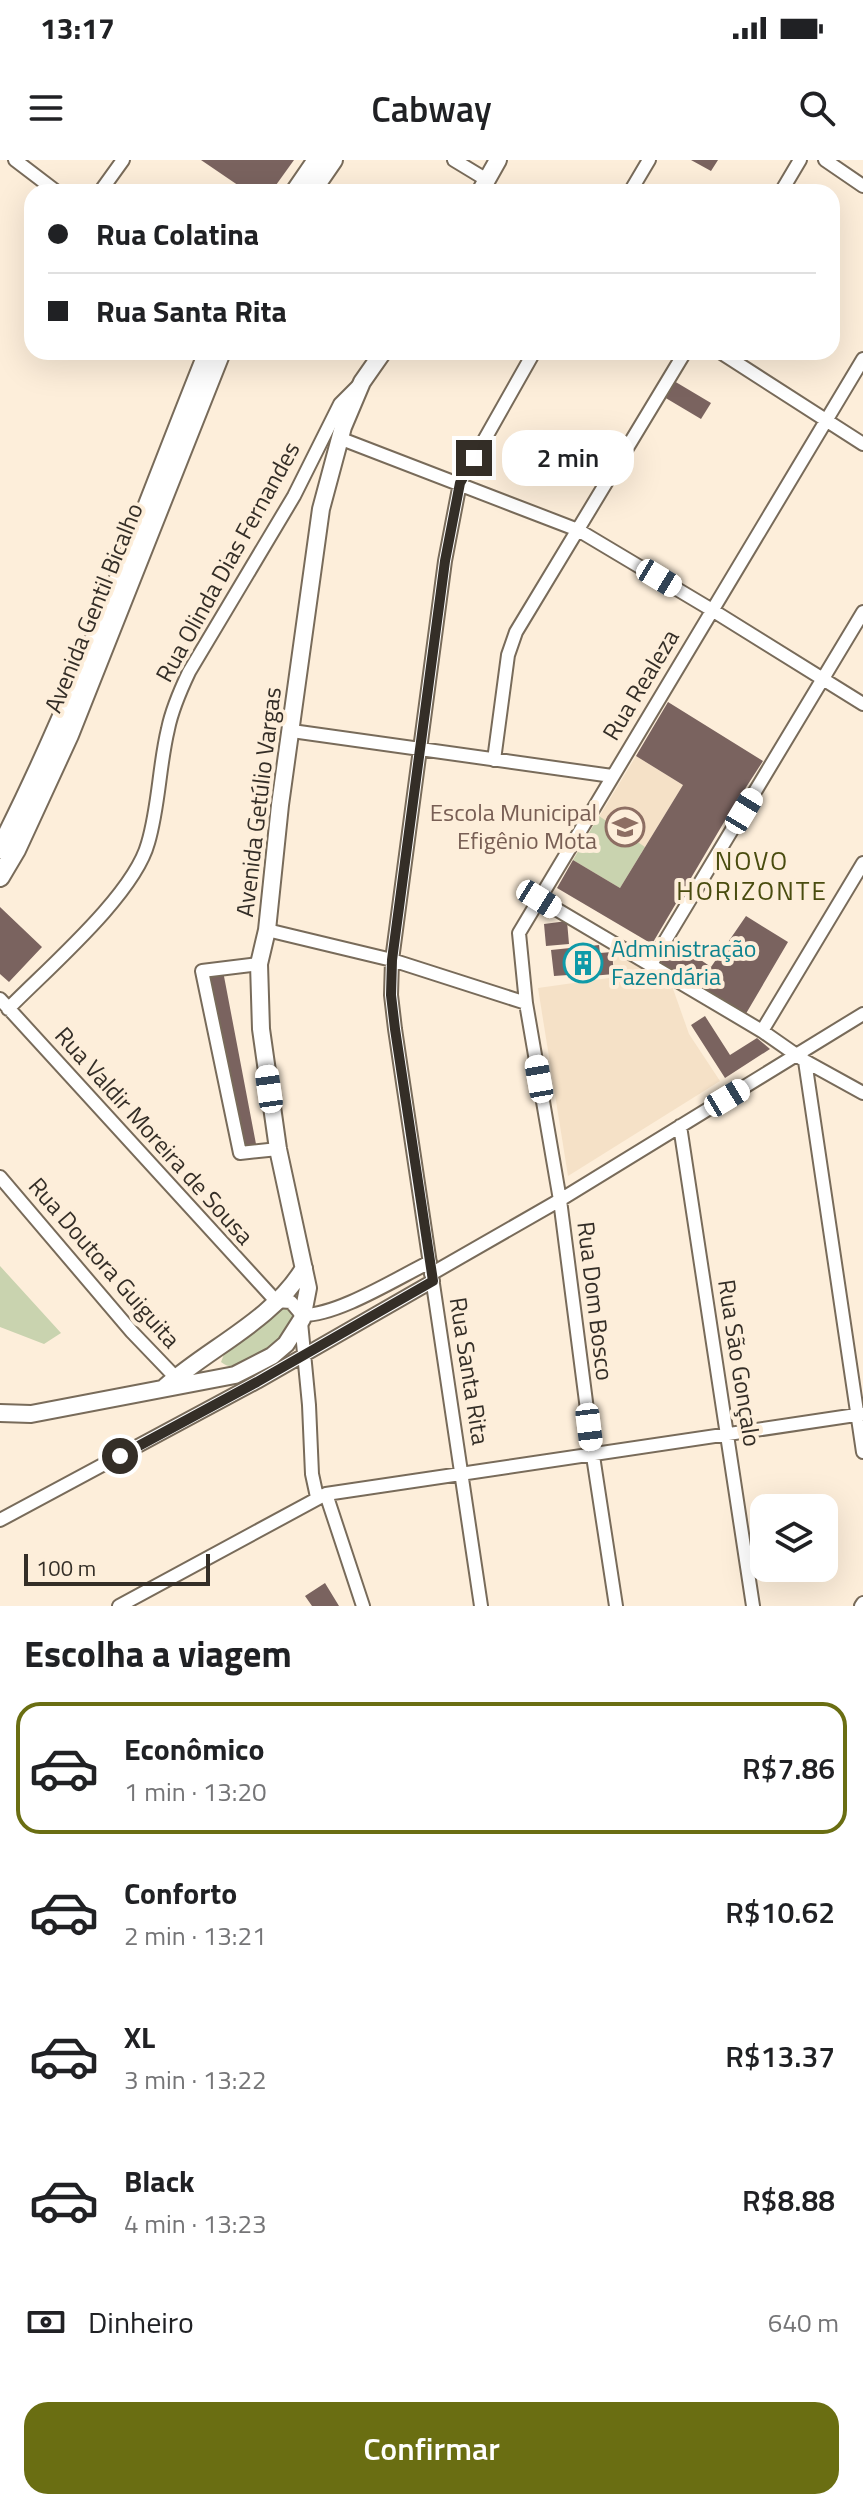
<!DOCTYPE html>
<html lang="pt">
<meta charset="utf-8">
<style>
:root{--surface:#fff;--page:#f2f2f2;--text:#202124;--muted:#757577;--line:#e0e0e0;--accent:#6a6e12}
body{margin:0;font-family:"Titillium Web",sans-serif;background:var(--page);color:var(--text);height:100vh;display:flex;flex-direction:column;font-size:30px;white-space:nowrap}
*{box-sizing:border-box;margin:0}
p{font-size:26px;color:var(--muted)}
.icon{flex:none;width:44px;height:44px;fill:none;stroke:currentColor;stroke-width:2;stroke-linecap:round;stroke-linejoin:round}
.map{position:relative;height:1446px;overflow:hidden}
.sheet{display:flex;flex-direction:column;background:var(--surface);flex:1}
.sheet>*{flex:none}
.hud{position:absolute;left:24px;top:24px;width:816px;height:176px;border-radius:24px;box-shadow:0 8px 32px #0002;display:grid;align-content:center;height:176px;padding:0 24px;background:var(--surface)}
.buttons{position:absolute;left:750px;top:1334px;display:grid;gap:16px}
.buttons a{display:grid;place-items:center;width:88px;height:88px;border-radius:16px;background:var(--surface);box-shadow:0 8px 32px #0002;font-size:40px}
.scale{position:absolute;left:24px;bottom:20px;width:186px;box-sizing:border-box;padding-left:8px;border:4px solid #342e27;border-top:0;font-size:22px;line-height:28px;white-space:nowrap;color:#342e27;-webkit-text-stroke:6px #fdeeda;paint-order:stroke}
.end{position:absolute;width:36px;height:36px;margin:-18px;border:10px solid #342e27;background:#fff;box-shadow:0 0 0 4px #fff}
.from{border-radius:50%}
.bubble{position:absolute;height:56px;border-radius:24px;background:var(--surface);box-shadow:0 8px 32px #0002;font-size:26px;font-weight:600;line-height:56px;text-align:center}
.car{position:absolute;width:24px;height:48px;margin:-24px -12px;border-radius:10px;box-shadow:0 0 6px 2px #0007;background:linear-gradient(#fff 24%,#345 0 40%,#fff 0 76%,#345 0 86%,#fff 0)}
.hud b{display:flex;align-items:center;gap:28px;height:76px;font-size:30px}
.hud b+b{border-top:2px solid var(--line)}
.hud i{width:20px;height:20px;background:var(--text)}
ul{padding:0;list-style:none}
li{display:flex;align-items:center;gap:24px;height:132px;margin:0 16px 12px;padding:0 8px;border:4px solid transparent;border-radius:24px}
li div{flex:1}
li b{display:block;font-size:30px}
li em{font-style:normal;font-weight:600}
li.active{border-color:var(--accent)}
li>.icon{width:72px;height:72px;stroke-width:1.5}
h2{padding:0 24px;font-size:36px;line-height:96px}
.pay{display:flex;align-items:center;gap:20px;height:88px;padding:0 24px;font-size:30px}
.pay p{margin-inline-start:auto}
.primary-button{display:flex;gap:16px;margin-top:auto;padding:16px 24px}
.primary-button a{flex:1;height:92px;border-radius:24px;background:var(--accent);color:#fff;font-size:32px;font-weight:600;line-height:92px;text-align:center}
.status{display:flex;justify-content:space-between;align-items:center;height:56px;padding:0 40px;background:var(--surface);direction:ltr}
.status svg{height:22px;fill:currentColor}
header{display:flex;justify-content:space-between;align-items:center;height:104px;padding:0 24px;background:var(--surface);font-size:36px;font-weight:600}
.map>svg:first-child{display:block}
.built{fill:#f5e1c7}
.green{fill:#c9d3af}
.building{fill:#7a635f}
.lines{fill:none;stroke-linecap:round;stroke-linejoin:round}
.minor-casing{stroke:#786b5a;stroke-width:16}
.tertiary-casing{stroke:#786b5a;stroke-width:20}
.secondary-casing{stroke:#786b5a;stroke-width:22}
.minor{stroke:#fff;stroke-width:12}
.tertiary{stroke:#fff;stroke-width:16}
.secondary{stroke:#fff;stroke-width:18}
.route{stroke:#342e27;stroke-width:10}
.labels{text-anchor:middle;stroke-width:8;stroke-linejoin:round;paint-order:stroke}
.street-label{font-size:24px;fill:#342e27;stroke:#fdeeda}
.education-label{font-size:24px;fill:#785e54;stroke:#fdeeda;text-anchor:end}
.culture-label{font-size:24px;fill:#0d838f;stroke:#fdeeda;text-anchor:start}
.neighbourhood-label{font-size:26px;letter-spacing:2px;fill:#494c0f;stroke:#fdeeda}
</style>
<div class="status"><b>13:17</b><svg viewBox="0 0 49 12"><path d="M0 12V9h3v3zM5 12V6h3v6zM10 12V3h3v9zM15 12V0h3v12zM26 1h20v11H26zM47 4h2v5h-2z"/></svg></div>
<header><svg class="icon" aria-label="menu" viewBox="0 0 24 24"><path d="M4 6h16M4 12h16M4 18h16"/></svg>Cabway<svg class="icon" aria-label="search" viewBox="0 0 24 24"><circle cx="10" cy="10" r="6"/><path d="M15 15l6 6"/></svg></header>
<div class="map">
<svg width="863" height="1446" viewBox="0 0 863 1446">
<rect width="100%" height="100%" fill="#fdeeda"/>
<path class="built" d="M 636,596 L 683,625 L 620,728 L 573,700 Z
M 612,792 L 672,826 L 689,874 L 720,921 L 568,1016 L 538,828 L 616,817 Z"/>
<path class="green" d="M 599,656 L 645,687 L 620,728 L 573,700 Z
M 0,1106 L 61,1173 L 44,1184 L 0,1167 Z
M 283,1146 L 295,1154 L 295,1165 C 280,1180 242,1220 221,1202 L 226,1189 Z"/>
<path class="building" d="M 201,0 L 294,0 L 271,32 L 248,32 Z
M 691,0 L 718,0 L 711,11 Z
M 674,221 L 711,243 L 701,259 L 664,237 Z
M 668,542 L 763,601 L 730,652 L 652,784 L 557,728 L 573,700 L 620,728 L 683,625 L 636,596 Z
M 0,747 L 42,787 L 9,822 L 0,814 Z
M 746,756 L 788,782 L 744,857 L 659,805 L 676,783 L 711,807 Z
M 567,761 L 569,784 L 546,786 L 544,764 Z
M 599,785 L 600,793 L 612,792 L 614,814 L 569,818 L 568,815 L 554,816 L 551,790 Z
M 223,811 L 256,984 L 242,987 L 209,814 Z
M 705,856 L 730,895 L 757,878 L 770,889 L 725,918 L 691,865 Z
M 325,1423 L 339,1446 L 312,1446 L 305,1436 Z"/>
<g class="lines">
<g class="minor-casing">
<path id="minor" d="M 15,0 L 57,32
M 454,0 L 487,20
M 825,0 L 863,26
M 100,32 L 123,0
M 630,32 L 649,0
M 781,32 L 800,0
M 720,192 L 863,284
M 339,278 L 578,370 L 712,450 L 863,544
M 292,571 L 612,616
M 494,600 L 508,495 L 516,472 L 685,192
M 539,739 L 762,871 L 805,901 L 863,933
M 267,770 L 392,800 L 526,843
M 259,804 L 202,811 L 240,993 L 278,989
M 650,806 L 863,452
M 0,839 L 276,1141 L 291,1142 L 302,1155 C 337,1156 397,1118 430,1102
M 8,849 C 47,809 134,735 148,683 C 159,646 159,606 168,569 C 172,549 180,531 189,512 L 294,336 L 340,244 L 360,224
M 762,871 L 863,703
M 805,901 L 863,1292
M 680,966 L 753,1446
M 0,1017 L 132,1172 L 180,1222
M 431,1114 L 560,1040 L 863,854
M 301,1162 L 309,1245 L 312,1314 L 317,1337
M 326,1334 L 363,1446
M 0,1360 L 257,1222 L 433,1121
M 119,1446 L 326,1334 L 863,1254
M 481,1446 L 395,869 L 391,835 L 392,800 L 445,401 L 460,323 L 534,192
M 616,1446 L 593,1296 L 560,1040 L 526,843 L 519,773 L 863,199
M 861,1446 L 863,1443"/>
</g>
<g class="tertiary-casing">
<path id="tertiary" d="M 480,32 L 498,0
M 165,1227 C 210,1187 272,1161 304,1108
M 0,1253 L 31,1254 L 235,1215 L 272,1196 L 286,1184 L 302,1159 L 308,1128 L 278,989 L 261,869 L 259,804 L 267,770 L 280,645 L 321,349 L 343,267 L 362,222 L 383,192"/>
</g>
<g class="secondary-casing">
<path id="secondary" d="M 295,32 L 317,0
M 311,32 L 333,0
M 0,689 C 81,530 141,358 208,192
M 0,717 L 16,690 L 69,575 L 221,192"/>
</g>
<use href="#minor" class="minor"/>
<use href="#tertiary" class="tertiary"/>
<use href="#secondary" class="secondary"/>
</g>
<g class="lines">
<path class="route" d="M 120,1296 L 257,1222 L 433,1121 L 395,869 L 391,835 L 392,800 L 445,401 L 460,323 L 474,298"/>
</g>
<defs>
<g id="school-ring" transform="scale(2)"><circle r="9.5" fill="#fdeeda" stroke="#8d6e63" stroke-width="1.5"/><path d="M0-5L7-2L0 1L-7-2ZM-4 1L0 2.5L4 1V4Q0 6-4 4Z" fill="#8d6e63"/></g>
<g id="building-ring" transform="scale(2)"><circle r="9.5" fill="#fdeeda" stroke="#0f9aa8" stroke-width="1.5"/><path d="M-4-6H4V6H1V3H-1V6H-4ZM-2.5-4.3h1.7v1.8h-1.7ZM.8-4.3h1.7v1.8H.8ZM-2.5-1h1.7V.8h-1.7ZM.8-1h1.7V.8H.8Z" fill="#0f9aa8"/></g>
</defs>
<g fill-rule="evenodd">
<use href="#school-ring" x="625" y="667"/>
<use href="#building-ring" x="583" y="803"/>
</g>
<g class="labels">
<g class="street-label">
<text transform="translate(228 402) rotate(-61)" y="8">Rua Olinda Dias Fernandes</text>
<text transform="translate(94 448) rotate(-68)" y="8">Avenida Gentil Bicalho</text>
<text transform="translate(641 525) rotate(-59)" y="8">Rua Realeza</text>
<text transform="translate(259 642) rotate(-83)" y="8">Avenida Getúlio Vargas</text>
<text transform="translate(154 976) rotate(48)" y="8">Rua Valdir Moreira de Sousa</text>
<text transform="translate(104 1103) rotate(49)" y="8">Rua Doutora Guiguita</text>
<text transform="translate(595 1141) rotate(83)" y="8">Rua Dom Bosco</text>
<text transform="translate(739 1203) rotate(81)" y="8">Rua São Gonçalo</text>
<text transform="translate(469 1211) rotate(81)" y="8">Rua Santa Rita</text>
</g>
<g class="education-label">
<text x="597" y="661">Escola Municipal<tspan x="597" dy="28">Efigênio Mota</tspan></text>
</g>
<g class="culture-label">
<text x="611" y="797">Administração<tspan x="611" dy="28">Fazendária</tspan></text>
</g>
<g class="neighbourhood-label">
<text x="752" y="710">NOVO<tspan x="752" dy="30">HORIZONTE</tspan></text>
</g>
</g>
</svg>
<div class="buttons">
<a><svg class="icon" aria-label="layers" viewBox="0 0 24 24"><path d="M12 4l9 5-9 5-9-5zM3 14l9 5 9-5"/></svg></a>
</div>
<div class="scale">100 m</div>
<i class="end from" style="left:120px;top:1296px"></i>
<i class="end" style="left:474px;top:298px"></i>
<div class="bubble" style="left:502px;top:270px;width:132px">2 min</div>
<i class="car" style="left:659px;top:418px;rotate:121deg"></i>
<i class="car" style="left:744px;top:651px;rotate:31deg"></i>
<i class="car" style="left:539px;top:739px;rotate:122deg"></i>
<i class="car" style="left:539px;top:919px;rotate:350deg"></i>
<i class="car" style="left:269px;top:929px;rotate:352deg"></i>
<i class="car" style="left:727px;top:938px;rotate:59deg"></i>
<i class="car" style="left:589px;top:1267px;rotate:173deg"></i>
<div class="hud">
<b><i class="from"></i>Rua Colatina</b>
<b><i></i>Rua Santa Rita</b>
</div>
</div>
<section class="sheet">
<h2>Escolha a viagem</h2>
<ul>
<li class="active"><svg class="icon" aria-label="car" viewBox="0 0 24 24"><path d="M5 17H2v-5l4-1 3-4h7l3 4 3 1v5h-3M9 17h6M6 11h13"/><circle cx="7" cy="17" r="2"/><circle cx="17" cy="17" r="2"/></svg><div><b>Econômico</b><p>1 min · 13:20</p></div><em>R$7.86</em></li>
<li><svg class="icon" aria-label="car" viewBox="0 0 24 24"><path d="M5 17H2v-5l4-1 3-4h7l3 4 3 1v5h-3M9 17h6M6 11h13"/><circle cx="7" cy="17" r="2"/><circle cx="17" cy="17" r="2"/></svg><div><b>Conforto</b><p>2 min · 13:21</p></div><em>R$10.62</em></li>
<li><svg class="icon" aria-label="car" viewBox="0 0 24 24"><path d="M5 17H2v-5l4-1 3-4h7l3 4 3 1v5h-3M9 17h6M6 11h13"/><circle cx="7" cy="17" r="2"/><circle cx="17" cy="17" r="2"/></svg><div><b>XL</b><p>3 min · 13:22</p></div><em>R$13.37</em></li>
<li><svg class="icon" aria-label="car" viewBox="0 0 24 24"><path d="M5 17H2v-5l4-1 3-4h7l3 4 3 1v5h-3M9 17h6M6 11h13"/><circle cx="7" cy="17" r="2"/><circle cx="17" cy="17" r="2"/></svg><div><b>Black</b><p>4 min · 13:23</p></div><em>R$8.88</em></li>
</ul>
<div class="pay"><svg class="icon" aria-label="cash" viewBox="0 0 24 24"><path d="M3 7h18v10H3z"/><circle cx="12" cy="12" r="2"/></svg>Dinheiro<p>640 m</p></div>
<div class="primary-button"><a>Confirmar</a></div>
</section>
